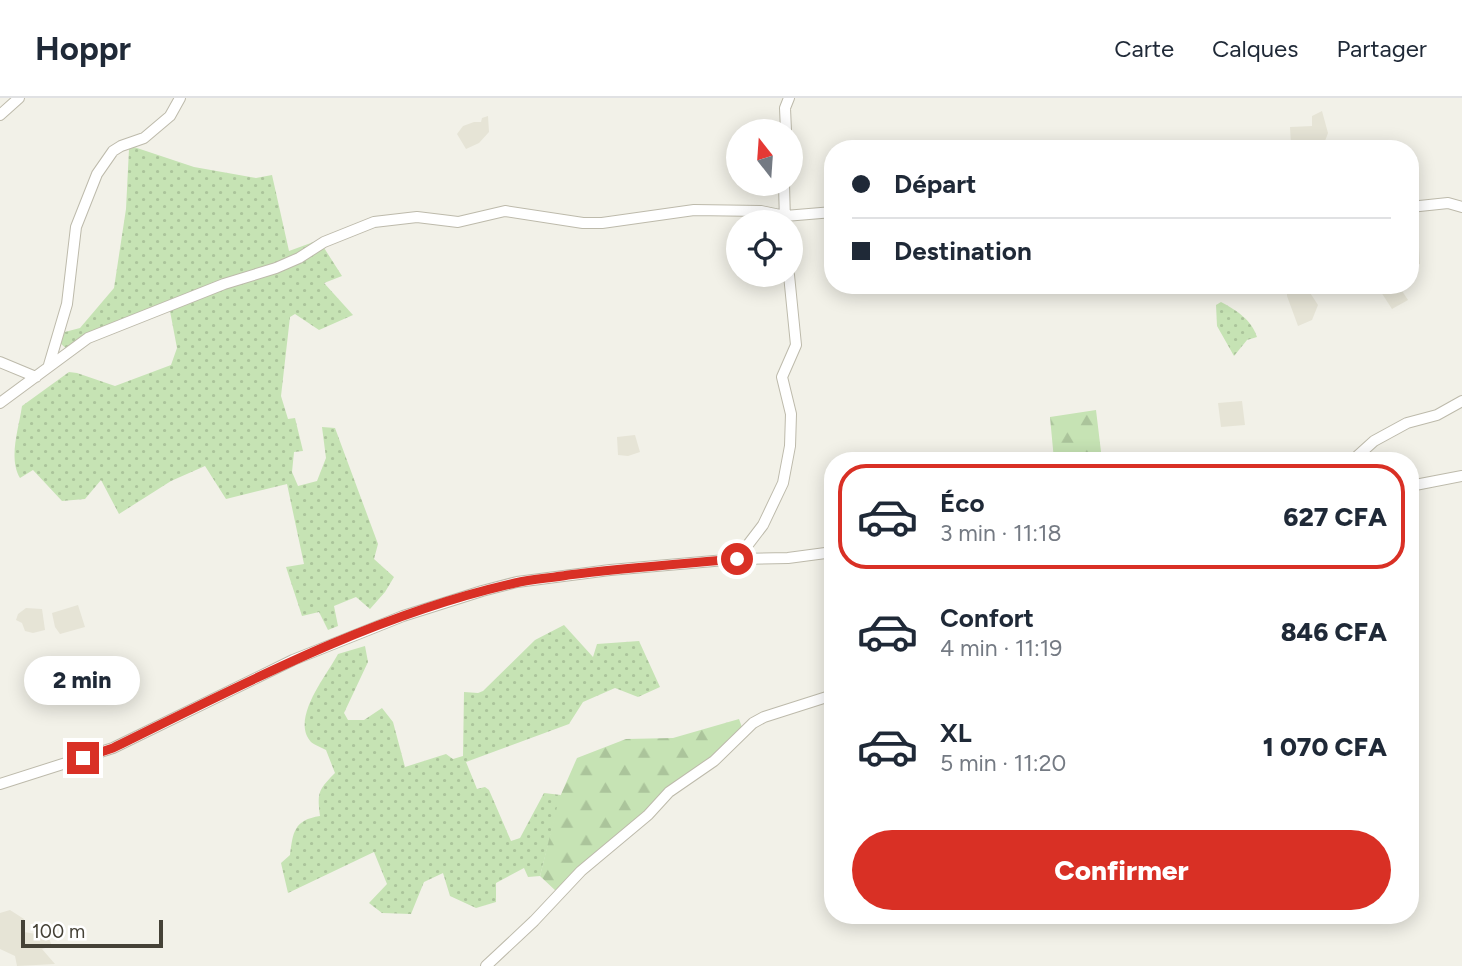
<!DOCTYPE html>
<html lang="fr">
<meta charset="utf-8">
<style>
:root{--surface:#fff;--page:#f2f2f3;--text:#1f2937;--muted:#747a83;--line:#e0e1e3;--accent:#d93025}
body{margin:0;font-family:Figtree,sans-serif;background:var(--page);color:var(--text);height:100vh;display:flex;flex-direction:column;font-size:26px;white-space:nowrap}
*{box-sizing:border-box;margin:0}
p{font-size:23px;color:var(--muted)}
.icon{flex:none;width:38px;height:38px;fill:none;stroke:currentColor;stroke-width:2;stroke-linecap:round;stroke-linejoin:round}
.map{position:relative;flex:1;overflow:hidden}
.drawer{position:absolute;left:824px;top:354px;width:595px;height:472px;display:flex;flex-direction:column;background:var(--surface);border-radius:28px;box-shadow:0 4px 18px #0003}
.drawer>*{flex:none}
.top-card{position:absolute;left:824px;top:42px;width:595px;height:154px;border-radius:28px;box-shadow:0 4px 18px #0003;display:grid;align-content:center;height:154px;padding:0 28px;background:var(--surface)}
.needle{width:46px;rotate:343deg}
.controls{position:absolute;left:726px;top:21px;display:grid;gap:14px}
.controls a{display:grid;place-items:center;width:77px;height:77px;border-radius:50%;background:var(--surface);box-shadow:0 4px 18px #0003;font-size:35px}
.scale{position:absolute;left:21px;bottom:18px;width:142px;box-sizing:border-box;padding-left:7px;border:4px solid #454237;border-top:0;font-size:19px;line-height:24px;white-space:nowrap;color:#454237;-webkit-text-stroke:5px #fff;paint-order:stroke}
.end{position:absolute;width:32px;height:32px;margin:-16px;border:9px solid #d93025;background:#fff;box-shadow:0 0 0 4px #fff}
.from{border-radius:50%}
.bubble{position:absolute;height:49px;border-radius:24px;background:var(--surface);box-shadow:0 4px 18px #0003;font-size:23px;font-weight:800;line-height:49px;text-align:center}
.top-card b{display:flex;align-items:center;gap:24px;height:66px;font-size:26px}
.top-card b+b{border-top:2px solid var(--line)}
.top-card i{width:18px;height:18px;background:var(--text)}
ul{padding:12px 0 0;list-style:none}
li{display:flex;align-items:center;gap:21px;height:105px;margin:0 14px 10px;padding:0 14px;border:4px solid transparent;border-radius:28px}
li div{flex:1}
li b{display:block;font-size:26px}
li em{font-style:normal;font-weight:800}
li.selected{border-color:var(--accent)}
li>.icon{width:63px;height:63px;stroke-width:1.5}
.primary-button{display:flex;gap:14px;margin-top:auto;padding:14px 28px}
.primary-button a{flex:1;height:80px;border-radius:42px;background:var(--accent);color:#fff;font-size:28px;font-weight:800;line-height:80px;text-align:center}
header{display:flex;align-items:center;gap:42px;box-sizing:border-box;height:98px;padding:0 35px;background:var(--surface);border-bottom:2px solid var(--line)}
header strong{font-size:33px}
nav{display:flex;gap:38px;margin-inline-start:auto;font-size:24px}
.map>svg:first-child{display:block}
.residential{fill:#e6e4d6}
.grass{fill:url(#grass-dots)}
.forest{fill:url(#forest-firs)}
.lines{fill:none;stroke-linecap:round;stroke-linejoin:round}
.minor-casing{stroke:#bdbaab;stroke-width:12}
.minor{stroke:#fff;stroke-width:10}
.route{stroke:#d93025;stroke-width:9}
</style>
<header>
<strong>Hoppr</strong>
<nav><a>Carte</a><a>Calques</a><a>Partager</a></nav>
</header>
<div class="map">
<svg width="1462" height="868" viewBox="0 0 1462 868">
<defs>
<pattern id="grass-dots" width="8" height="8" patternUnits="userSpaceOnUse" patternTransform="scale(1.75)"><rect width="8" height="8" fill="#c6e3b4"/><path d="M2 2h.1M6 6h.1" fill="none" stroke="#abc49b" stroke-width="1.8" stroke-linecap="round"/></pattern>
<pattern id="forest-firs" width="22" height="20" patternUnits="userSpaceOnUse" patternTransform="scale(1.75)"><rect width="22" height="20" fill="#c6e3b4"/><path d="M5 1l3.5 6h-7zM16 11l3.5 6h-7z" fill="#abc49b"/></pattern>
</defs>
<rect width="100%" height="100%" fill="#f2f1e8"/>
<path class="residential" d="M 1322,13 L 1328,35 L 1325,43 L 1316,42 L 1312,51 L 1300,51 L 1298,46 L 1291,47 L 1290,29 L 1312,28 L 1312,18 Z
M 488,18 L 489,34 L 479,45 L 466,51 L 457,36 L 463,28 L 474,24 L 481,24 L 482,20 Z
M 1417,117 L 1420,166 L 1411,167 L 1411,118 Z
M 1292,187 L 1305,187 L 1318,207 L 1312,222 L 1298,228 L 1287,198 L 1287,194 Z
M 1392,187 L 1398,187 L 1408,202 L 1392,211 L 1381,194 Z
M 1242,303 L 1245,327 L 1221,329 L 1218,305 Z
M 635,337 L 640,354 L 628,358 L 618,357 L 617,339 Z
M 78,507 L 85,529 L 60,536 L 55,529 L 52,515 Z
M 26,510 L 42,511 L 45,532 L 33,535 L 25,533 L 22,525 L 16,522 L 18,516 Z
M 10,812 L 24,821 L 24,834 L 48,838 L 52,848 L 42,851 L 55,866 L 17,868 L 15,858 L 0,851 L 0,815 Z"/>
<path class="grass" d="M 134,49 L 194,69 L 256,80 L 272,77 L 289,153 L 319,142 L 342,178 L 324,185 L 353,217 L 319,232 L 295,216 L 290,219 L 281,298 L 288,321 L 295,320 L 303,353 L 294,354 L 292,374 L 298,388 L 317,383 L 326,360 L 322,329 L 335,330 L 378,446 L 374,461 L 394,479 L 385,494 L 370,511 L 356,499 L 334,508 L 338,528 L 328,532 L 319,514 L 302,518 L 286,469 L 304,466 L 287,386 L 226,401 L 205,368 L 171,383 L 119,416 L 101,382 L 85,401 L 62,403 L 33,372 L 20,380 C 8,360 19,330 22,308 L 69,274 L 77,275 L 115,288 L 171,267 L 177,250 L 170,213 L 98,240 L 71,255 L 58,243 L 61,235 L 80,230 L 114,190 L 126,111 L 129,51 Z
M 1221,204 C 1236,212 1252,222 1257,239 L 1247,242 L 1234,258 L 1217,228 L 1216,207 Z
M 564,527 L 593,559 L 597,546 L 639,543 L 660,589 L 638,599 L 615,590 L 583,604 L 569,626 L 466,664 L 477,691 L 485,689 L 489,692 L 511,743 L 520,740 L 544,695 L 561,697 L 540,778 L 528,779 L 524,770 L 496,785 L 496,804 L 476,810 L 450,798 L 443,775 L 424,784 L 411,816 L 382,815 L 369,805 L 387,786 L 374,754 L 288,795 L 281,765 L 290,757 C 293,734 294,722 320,718 C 317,695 318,692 335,675 L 326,652 C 321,649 314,647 311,644 C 290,621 327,577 338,556 L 365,548 L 368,564 L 344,615 L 348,622 L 364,622 L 382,610 L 393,624 L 405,669 L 446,656 L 453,661 L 463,658 L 464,594 L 478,595 L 483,593 L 535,542 Z"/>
<path class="forest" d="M 1096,312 L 1102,362 L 1054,362 L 1050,319 Z
M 739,621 L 744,635 L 558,795 L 540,778 L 559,701 L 577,660 L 626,641 L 673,640 Z"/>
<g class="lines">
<g class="minor-casing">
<path id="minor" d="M 0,17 L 19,0
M 786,33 L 785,10 L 789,0
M 784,86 L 785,124
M 1410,109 L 1448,105 L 1462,109
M 0,264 L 36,279
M 49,267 L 67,206 L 76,129 L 97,76 L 113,53 L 121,48 L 144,40 L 170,18 L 180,0
M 0,305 L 88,240 L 224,186 L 276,170 L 299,160 L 324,144 L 374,124 L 417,119 L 458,124 L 505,113 L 583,125 L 602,125 L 694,112 L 761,113 L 785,118 L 833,114
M 1353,362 L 1374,343 L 1407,325 L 1437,317 L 1462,303
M 1410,388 L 1462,378
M 737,461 L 763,427 L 783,385 L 790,348 L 791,316 L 782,279 L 796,247 L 789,177
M 0,686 L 113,650 L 293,562 L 403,518 L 482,493 L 517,484 L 610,472 L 737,461 L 788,460 L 833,454
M 486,868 L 534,823 L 581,773 L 648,717 L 669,694 L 714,663 L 753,625 L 764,619 L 833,597"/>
</g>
<use href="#minor" class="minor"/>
</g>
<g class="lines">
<path class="route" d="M 83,660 L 113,650 C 243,586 373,517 515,485 C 532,481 551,480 568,477 C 624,470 681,466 737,461"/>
</g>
</svg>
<div class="controls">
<a><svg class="needle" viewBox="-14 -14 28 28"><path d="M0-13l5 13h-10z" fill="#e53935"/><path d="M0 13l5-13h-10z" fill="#747a83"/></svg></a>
<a><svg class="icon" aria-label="locate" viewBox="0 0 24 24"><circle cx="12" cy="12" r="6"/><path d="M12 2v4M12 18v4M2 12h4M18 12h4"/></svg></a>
</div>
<div class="scale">100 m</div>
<i class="end from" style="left:737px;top:461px"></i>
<i class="end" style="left:83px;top:660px"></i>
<div class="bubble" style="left:24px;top:558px;width:116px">2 min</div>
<div class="top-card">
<b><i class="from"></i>Départ</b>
<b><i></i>Destination</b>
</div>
<section class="drawer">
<ul>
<li class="selected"><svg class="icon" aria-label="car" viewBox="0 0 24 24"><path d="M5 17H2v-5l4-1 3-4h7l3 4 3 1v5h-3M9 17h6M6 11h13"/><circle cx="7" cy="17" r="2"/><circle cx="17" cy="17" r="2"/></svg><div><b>Éco</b><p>3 min · 11:18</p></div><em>627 CFA</em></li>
<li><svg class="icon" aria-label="car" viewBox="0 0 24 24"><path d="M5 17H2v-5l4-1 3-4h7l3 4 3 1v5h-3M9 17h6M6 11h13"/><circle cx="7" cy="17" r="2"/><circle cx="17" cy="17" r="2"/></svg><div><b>Confort</b><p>4 min · 11:19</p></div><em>846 CFA</em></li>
<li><svg class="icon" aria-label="car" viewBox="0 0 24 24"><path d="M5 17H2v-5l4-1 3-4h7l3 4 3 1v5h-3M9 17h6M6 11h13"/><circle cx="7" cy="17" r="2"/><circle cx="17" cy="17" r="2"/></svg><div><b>XL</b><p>5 min · 11:20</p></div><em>1 070 CFA</em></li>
</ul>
<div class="primary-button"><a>Confirmer</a></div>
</section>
</div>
